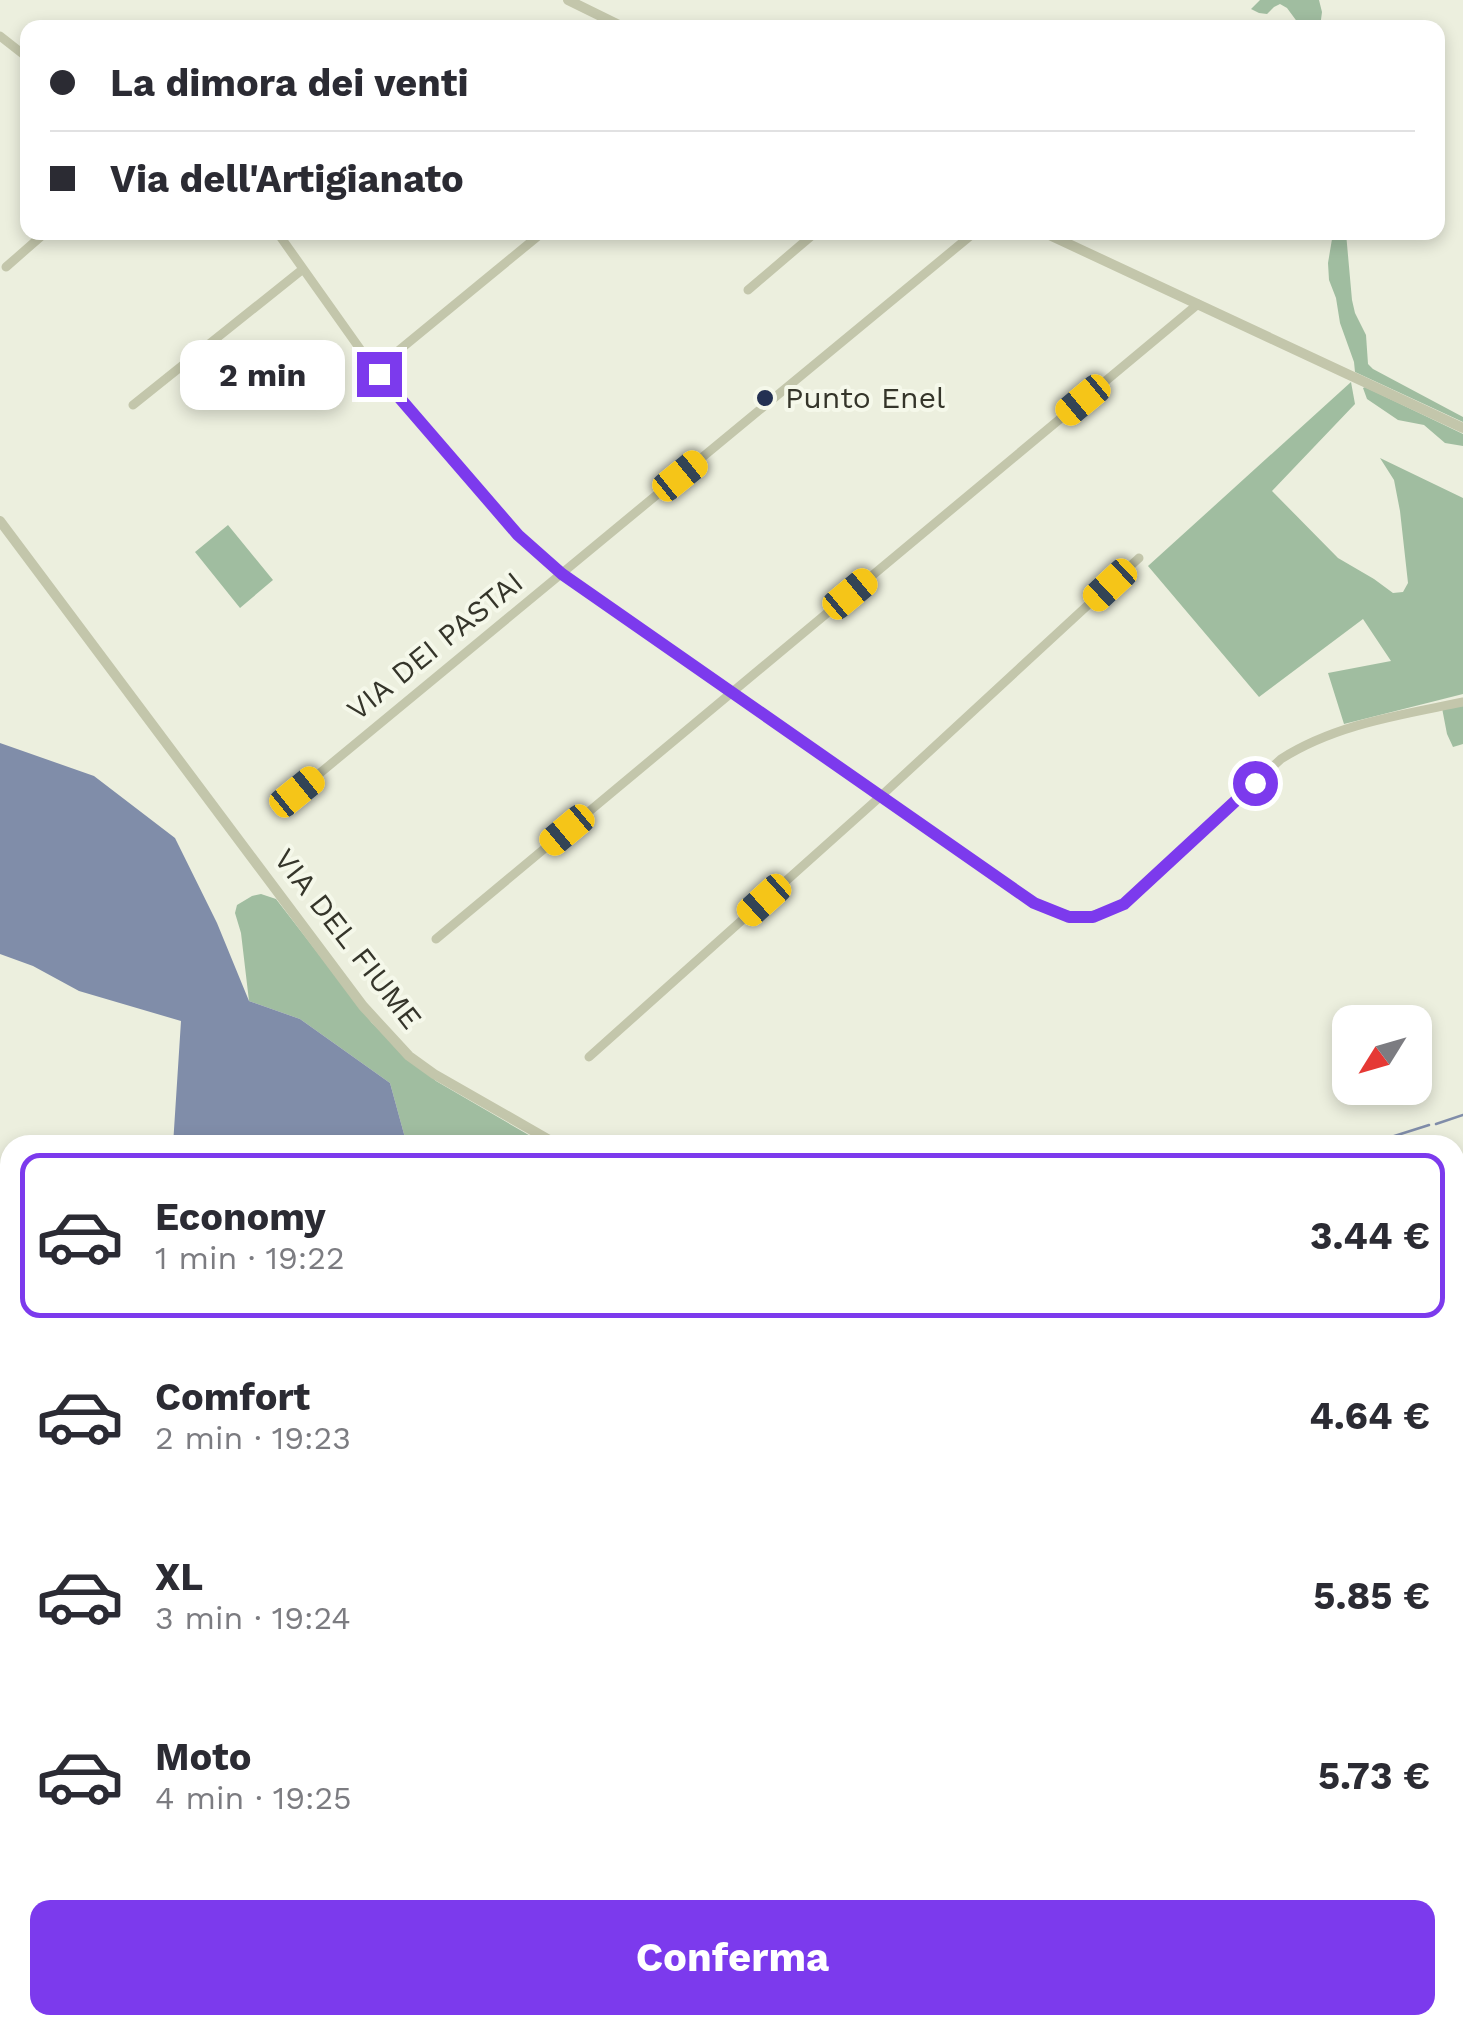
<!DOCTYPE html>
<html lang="it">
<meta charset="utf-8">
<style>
:root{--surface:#fff;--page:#f2f2f3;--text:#2b2b33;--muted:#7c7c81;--line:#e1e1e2;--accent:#7c3aed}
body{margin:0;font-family:"Work Sans",sans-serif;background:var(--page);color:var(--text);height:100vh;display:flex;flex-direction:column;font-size:38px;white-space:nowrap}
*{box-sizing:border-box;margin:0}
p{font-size:32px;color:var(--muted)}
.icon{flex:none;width:55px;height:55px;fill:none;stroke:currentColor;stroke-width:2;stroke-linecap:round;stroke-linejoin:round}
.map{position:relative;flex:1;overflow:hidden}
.details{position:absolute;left:0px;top:1135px;width:1465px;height:900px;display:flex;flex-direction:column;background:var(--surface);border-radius:30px 30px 0 0;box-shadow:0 5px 15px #0003}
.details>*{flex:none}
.top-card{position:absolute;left:20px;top:20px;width:1425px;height:220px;border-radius:20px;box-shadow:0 5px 15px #0003;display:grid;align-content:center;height:220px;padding:0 30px;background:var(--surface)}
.needle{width:65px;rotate:233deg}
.tools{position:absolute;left:1332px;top:1005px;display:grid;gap:20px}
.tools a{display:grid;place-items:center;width:100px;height:100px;border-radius:20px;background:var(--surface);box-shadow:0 5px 15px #0003;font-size:50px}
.end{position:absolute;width:45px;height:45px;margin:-22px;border:12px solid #7c3aed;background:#fff;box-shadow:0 0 0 5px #fff}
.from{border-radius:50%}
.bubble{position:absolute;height:70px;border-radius:20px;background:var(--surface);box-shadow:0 5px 15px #0003;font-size:32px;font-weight:700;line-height:70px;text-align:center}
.car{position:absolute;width:30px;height:60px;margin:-30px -15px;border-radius:12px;box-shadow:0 0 8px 2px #0007;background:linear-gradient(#f5c518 24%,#345 0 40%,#f5c518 0 76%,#345 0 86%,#f5c518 0)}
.top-card b{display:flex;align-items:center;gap:35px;height:95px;font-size:38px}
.top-card b+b{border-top:2px solid var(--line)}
.top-card i{width:25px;height:25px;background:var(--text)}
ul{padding:18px 0 0;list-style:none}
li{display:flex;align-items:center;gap:30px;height:165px;margin:0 20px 15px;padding:0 10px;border:5px solid transparent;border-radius:20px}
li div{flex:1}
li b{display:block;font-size:38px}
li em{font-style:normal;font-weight:700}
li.current{border-color:var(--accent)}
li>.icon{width:90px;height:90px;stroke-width:1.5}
.button{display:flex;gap:20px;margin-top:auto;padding:20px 30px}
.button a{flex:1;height:115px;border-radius:20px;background:var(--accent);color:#fff;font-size:40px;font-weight:700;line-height:115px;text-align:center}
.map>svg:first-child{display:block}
.green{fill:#a0bda0}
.water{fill:#808da9}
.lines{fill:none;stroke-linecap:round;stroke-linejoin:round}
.stream{stroke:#808da9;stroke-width:2.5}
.minor{stroke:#c3c6ab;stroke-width:9}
.tertiary{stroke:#c3c6ab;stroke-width:10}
.route{stroke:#7c3aed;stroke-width:12}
.poi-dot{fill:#243152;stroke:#f5f8ea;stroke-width:4}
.labels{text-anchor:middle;stroke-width:8;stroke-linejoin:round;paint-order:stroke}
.poi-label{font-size:30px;fill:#35352a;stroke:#f5f8ea;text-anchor:start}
.street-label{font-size:30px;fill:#35352a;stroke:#f5f8ea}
</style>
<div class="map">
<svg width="1463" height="2035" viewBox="0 0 1463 2035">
<rect width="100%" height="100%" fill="#ecefde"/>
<path class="green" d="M 1260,0 L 1319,0 L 1322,12 L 1320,27 L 1301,27 L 1287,8 L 1280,4 L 1274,7 L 1267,14 L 1259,13 L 1251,9 Z
M 1333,233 L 1346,233 L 1352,300 L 1355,313 L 1366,335 L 1368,364 L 1373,369 L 1463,417 L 1463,422 L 1355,372 L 1354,362 L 1340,323 L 1336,298 L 1329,280 L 1328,263 Z
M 1351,382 L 1355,404 L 1272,491 L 1338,558 L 1374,579 L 1393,593 L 1403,592 L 1408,583 L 1400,511 L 1394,480 L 1380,458 L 1463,498 L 1463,694 L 1344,724 L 1328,673 L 1391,661 L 1363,619 L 1259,697 L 1148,566 Z
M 1365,387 L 1463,434 L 1463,446 L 1445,443 L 1424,425 L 1398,420 L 1367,399 L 1363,388 Z
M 228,525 L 273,580 L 240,608 L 195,552 Z
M 1463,706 L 1463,744 L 1453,747 L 1447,734 L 1442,708 Z
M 261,894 L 276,899 L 372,1023 L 436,1081 L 546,1145 L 407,1145 L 390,1083 L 300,1019 L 249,1001 L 241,933 L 235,913 L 237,905 L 252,896 Z
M 1455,1638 L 1463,1642 L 1463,1715 L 1455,1712 Z"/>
<path class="water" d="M 0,743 L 94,776 L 175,838 L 217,923 L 249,1001 L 300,1019 L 390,1083 L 407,1145 L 173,1145 L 181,1021 L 79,991 L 33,966 L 0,954 Z
M 1455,1712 L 1463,1715 L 1463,1911 L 1455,1909 Z"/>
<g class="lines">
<path class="stream" d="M 1436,1124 L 1463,1115
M 1366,1145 L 1429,1125
M 0,1728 L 10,1731"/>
<path class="minor" d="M 0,36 L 28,58
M 277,232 L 375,370 L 518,535 L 562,574 L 1034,903 C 1077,920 1081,922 1124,904 L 1281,759 C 1336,724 1401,715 1463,702
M 6,267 L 46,232
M 748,290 L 816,232
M 375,370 L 543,232
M 133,405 L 303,269
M 297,792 L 975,232
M 436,939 L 1198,304
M 589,1057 L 881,796 L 1139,558
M 0,1933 L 10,1920
M 365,2025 L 371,2035
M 146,2035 L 152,2025"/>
<path class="tertiary" d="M 568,0 L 625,28
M 1043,232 L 1463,428
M 0,521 L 363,1006 L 409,1056 L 434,1074 L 558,1145
M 1455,1632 L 1463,1637"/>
</g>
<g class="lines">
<path class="route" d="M 379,374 L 518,535 L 562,574 L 1034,903 L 1069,917 L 1093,917 L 1124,904 L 1255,783"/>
</g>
<circle class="poi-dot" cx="765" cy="398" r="10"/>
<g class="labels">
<g class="poi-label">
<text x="785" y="408">Punto Enel</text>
</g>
<g class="street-label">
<text transform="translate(435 646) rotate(-39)" y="10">VIA DEI PASTAI</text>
<text transform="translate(348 939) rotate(52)" y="10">VIA DEL FIUME</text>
</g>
</g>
</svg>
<div class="tools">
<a><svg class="needle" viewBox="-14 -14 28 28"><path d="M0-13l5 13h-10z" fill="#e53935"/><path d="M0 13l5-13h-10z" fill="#7c7c81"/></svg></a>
</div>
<i class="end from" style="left:1255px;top:783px"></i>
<i class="end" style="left:379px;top:374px"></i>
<div class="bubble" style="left:180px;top:340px;width:165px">2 min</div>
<i class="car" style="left:1083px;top:400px;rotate:230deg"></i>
<i class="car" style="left:680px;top:476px;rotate:51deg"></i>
<i class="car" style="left:1110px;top:585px;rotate:227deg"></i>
<i class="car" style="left:850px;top:594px;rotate:50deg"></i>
<i class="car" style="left:297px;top:792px;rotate:51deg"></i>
<i class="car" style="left:567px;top:830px;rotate:230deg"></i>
<i class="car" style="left:764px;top:900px;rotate:228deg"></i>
<div class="top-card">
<b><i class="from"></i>La dimora dei venti</b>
<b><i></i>Via dell'Artigianato</b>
</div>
<section class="details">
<ul>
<li class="current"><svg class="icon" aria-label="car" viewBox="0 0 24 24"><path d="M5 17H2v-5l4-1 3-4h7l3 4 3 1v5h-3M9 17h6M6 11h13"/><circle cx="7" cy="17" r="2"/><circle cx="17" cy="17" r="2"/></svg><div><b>Economy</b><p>1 min · 19:22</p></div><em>3.44 €</em></li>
<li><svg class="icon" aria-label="car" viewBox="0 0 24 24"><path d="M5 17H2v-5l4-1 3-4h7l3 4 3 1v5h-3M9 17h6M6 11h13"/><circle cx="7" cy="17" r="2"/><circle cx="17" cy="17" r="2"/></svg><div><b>Comfort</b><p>2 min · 19:23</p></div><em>4.64 €</em></li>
<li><svg class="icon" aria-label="car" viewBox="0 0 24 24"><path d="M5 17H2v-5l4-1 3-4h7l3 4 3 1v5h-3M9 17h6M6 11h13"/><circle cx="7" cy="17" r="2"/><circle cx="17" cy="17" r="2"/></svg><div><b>XL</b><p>3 min · 19:24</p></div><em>5.85 €</em></li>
<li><svg class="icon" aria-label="car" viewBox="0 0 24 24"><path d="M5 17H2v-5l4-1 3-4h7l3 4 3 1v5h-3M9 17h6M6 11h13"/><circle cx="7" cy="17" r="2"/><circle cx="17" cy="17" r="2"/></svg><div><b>Moto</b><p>4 min · 19:25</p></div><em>5.73 €</em></li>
</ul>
<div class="button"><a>Conferma</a></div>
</section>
</div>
